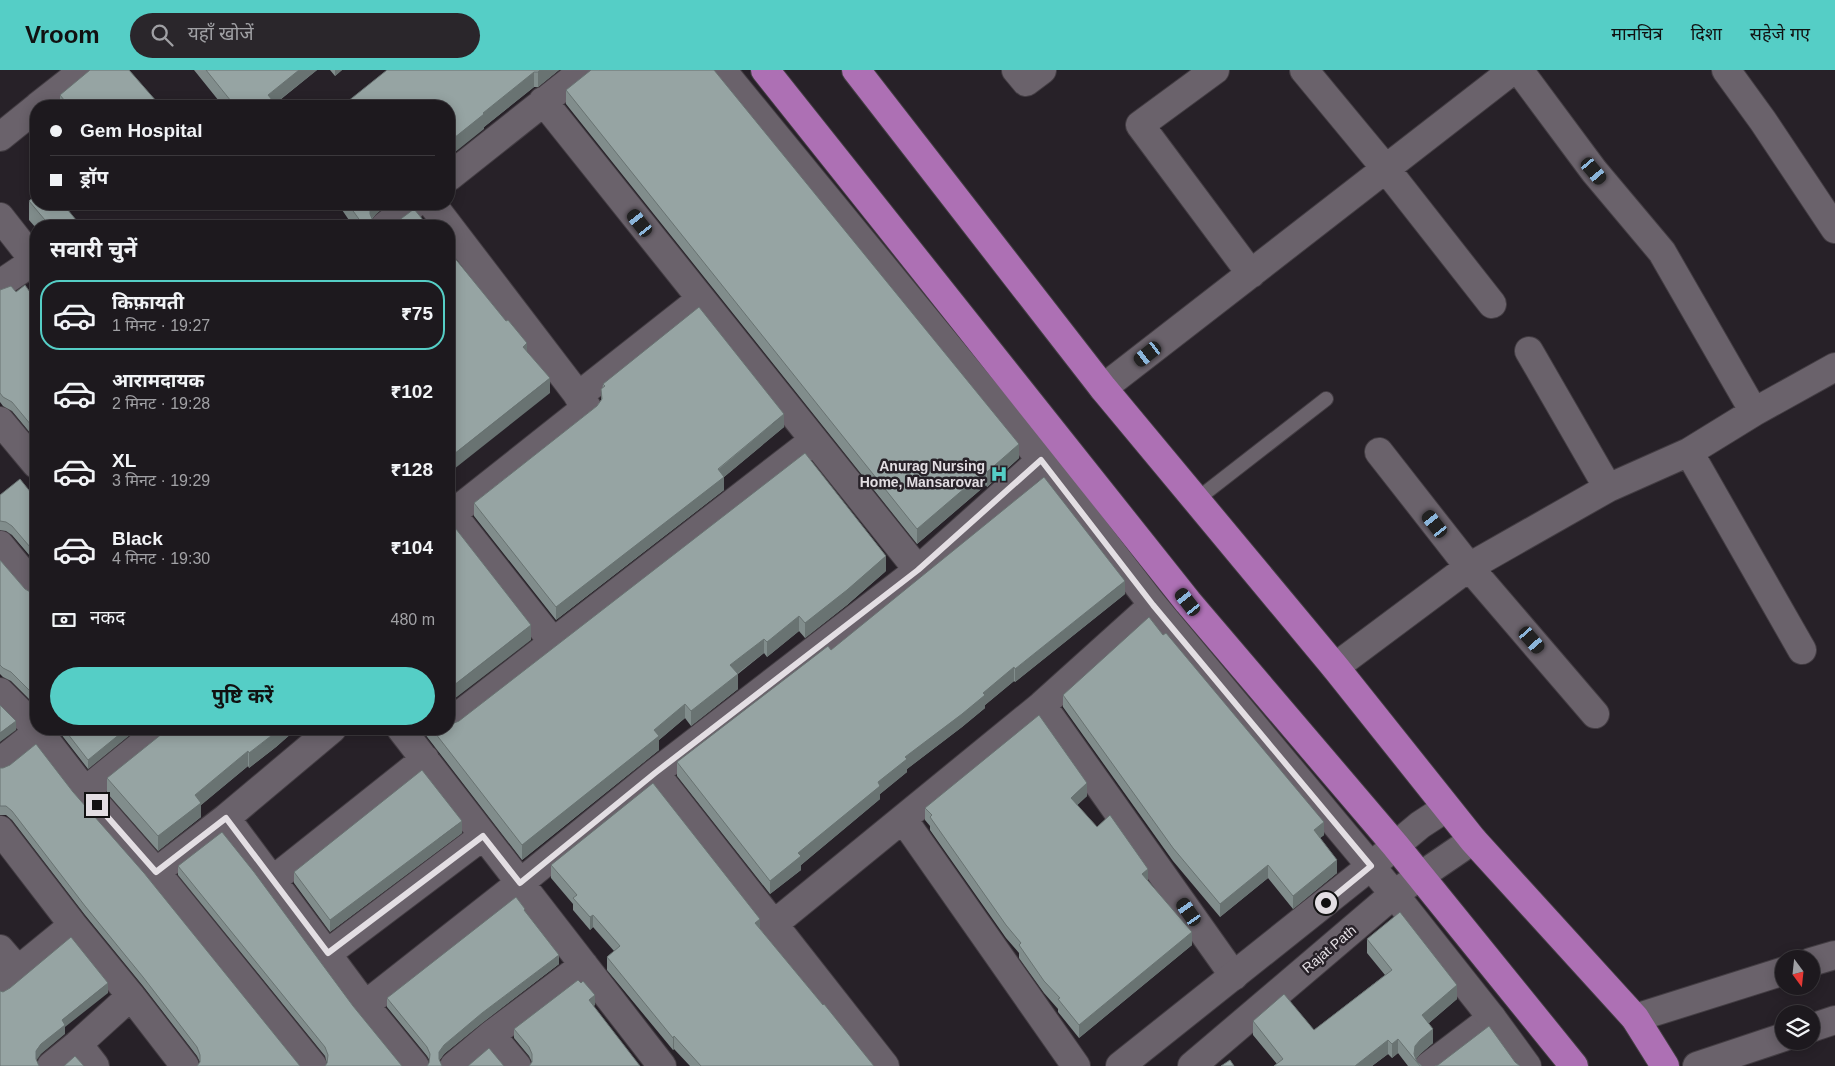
<!DOCTYPE html>
<html lang="hi">
<meta charset="utf-8">
<style>
:root{--surface:#1d191e;--page:#2a262b;--text:#f1f3f6;--muted:#a0a0a4;--line:#3b383c;--accent:#55cec6}
body{margin:0;font-family:Arial,"Noto Sans Devanagari",sans-serif;background:var(--page);color:var(--text);height:100vh;display:flex;flex-direction:column;font-size:19px;white-space:nowrap}
*{box-sizing:border-box;margin:0}
p{font-size:16px;color:var(--muted)}
.icon{flex:none;width:28px;height:28px;fill:none;stroke:currentColor;stroke-width:2;stroke-linecap:round;stroke-linejoin:round}
.map{position:relative;flex:1;overflow:hidden}
.side{position:absolute;left:30px;top:150px;width:425px;height:515px;display:flex;flex-direction:column;background:var(--surface);border-radius:20px;box-shadow:0 2px 12px #0003,0 0 0 1px var(--line)}
.side>*{flex:none}
.top-card{position:absolute;left:30px;top:30px;width:425px;height:110px;border-radius:20px;box-shadow:0 2px 12px #0003,0 0 0 1px var(--line);display:grid;align-content:center;height:110px;padding:0 20px;background:var(--surface)}
.needle{width:32px;rotate:165deg}
.fabs{position:absolute;left:1775px;top:880px;display:grid;gap:10px}
.fabs a{display:grid;place-items:center;width:45px;height:45px;border-radius:50%;background:var(--surface);box-shadow:0 2px 12px #0003,0 0 0 1px var(--line);font-size:25px}
.end{position:absolute;width:22px;height:22px;margin:-11px;border:6px solid #e3dee3;background:#111;box-shadow:0 0 0 2px #111}
.from{border-radius:50%}
.car{position:absolute;width:15px;height:30px;margin:-15px -8px;border-radius:6px;box-shadow:0 0 4px 1px #0007;background:linear-gradient(#222 24%,#8ab4d8 0 40%,#222 0 76%,#8ab4d8 0 86%,#222 0)}
.top-card b{display:flex;align-items:center;gap:18px;height:48px;font-size:19px}
.top-card b+b{border-top:1px solid var(--line)}
.top-card i{width:12px;height:12px;background:var(--text)}
ul{padding:0;list-style:none}
li{display:flex;align-items:center;gap:15px;height:70px;margin:0 10px 8px;padding:0 10px;border:2px solid transparent;border-radius:20px}
li div{flex:1}
li b{display:block;font-size:19px}
li em{font-style:normal;font-weight:700}
li.on{border-color:var(--accent)}
li>.icon{width:45px;height:45px;stroke-width:1.5}
h2{padding:0 20px;font-size:22px;line-height:60px}
.pay{display:flex;align-items:center;gap:12px;height:55px;padding:0 20px;font-size:19px}
.pay p{margin-inline-start:auto}
.primary-button{display:flex;gap:10px;margin-top:auto;padding:10px 20px}
.primary-button a{flex:1;height:58px;border-radius:30px;background:var(--accent);color:#111;font-size:20px;font-weight:700;line-height:58px;text-align:center}
header{display:flex;align-items:center;gap:30px;box-sizing:border-box;height:70px;padding:0 25px;background:var(--accent);color:#111}
header strong{font-size:24px}
nav{display:flex;gap:28px;margin-inline-start:auto;font-size:18px}
.search{width:350px;height:45px;background:var(--page);display:flex;align-items:center;gap:12px;box-sizing:border-box;padding:0 18px;border-radius:28px;color:var(--muted);font-size:19px}
.map>svg:first-child{display:block}
.lines{fill:none;stroke-linecap:round;stroke-linejoin:round}
.lane-casing{stroke:#433d43;stroke-width:16}
.street-casing{stroke:#433d43;stroke-width:30}
.secondary-casing{stroke:#433d43;stroke-width:30}
.highway-casing{stroke:#433d43;stroke-width:30}
.lane{stroke:#6a626b;stroke-width:14}
.street{stroke:#6a626b;stroke-width:28}
.secondary{stroke:#6a626b;stroke-width:28}
.highway{stroke:#ad70b4;stroke-width:28}
.wall{fill:#818d8c}
.shaded-wall{fill:#697372}
.building{fill:#96a4a3;stroke:#697372}
.route{stroke:#e3dee3;stroke-width:6}
.labels{text-anchor:middle;stroke-width:5;stroke-linejoin:round;paint-order:stroke}
.poi-label{font-size:14px;font-weight:bold;fill:#e3dee3;stroke:#272128;text-anchor:end}
.street-label{font-size:14px;fill:#e3dee3;stroke:#272128}
</style>
<header>
<strong>Vroom</strong>
<div class="search"><svg class="icon" aria-label="search" viewBox="0 0 24 24"><circle cx="10" cy="10" r="6"/><path d="M15 15l6 6"/></svg>यहाँ खोजें</div>
<nav><a>मानचित्र</a><a>दिशा</a><a>सहेजे गए</a></nav>
</header>
<div class="map">
<svg width="1835" height="996" viewBox="0 0 1835 996">
<rect width="100%" height="100%" fill="#272128"/>
<g class="lines">
<g class="lane-casing">
<path id="lane" d="M 1196,430 L 1326,329"/>
</g>
<g class="street-casing">
<path id="street" d="M 1016,0 L 1026,12 L 1042,0
M 1215,0 L 1140,55 L 1251,204
M 1304,0 L 1386,99 L 1492,234
M 1519,0 L 1594,101 L 1662,182 L 1754,342
M 1726,0 L 1763,51 L 1835,159
M 543,31 L 918,500
M 449,107 L 584,0
M 432,134 L 587,337 L 452,444
M 0,147 L 36,193
M 385,156 L 414,134
M 0,214 L 34,191
M 1529,281 L 1608,418
M 1103,318 L 1513,0
M 578,326 L 701,229
M 0,351 L 36,394
M 1379,382 L 1469,497 L 1595,644
M 1689,382 L 1802,580
M 449,440 L 553,572
M 0,475 L 22,502 L 36,517
M 1335,597 L 1469,497 L 1608,418 L 1689,382 L 1754,342 L 1835,297
M 0,622 L 36,658
M 1042,635 L 1234,906
M 449,653 L 814,370
M 37,659 L 85,721 L 156,802 L 313,996
M 401,659 L 662,996
M 0,692 L 39,661
M 655,703 L 885,996
M 85,721 L 161,659
M 226,748 L 365,935 L 415,996
M 903,749 L 1076,996
M 0,760 L 73,855 L 131,926 L 185,996
M 156,802 L 226,748 L 332,659
M 273,810 L 425,689
M 774,854 L 1042,635 L 1153,535
M 0,879 L 18,900 L 73,855
M 328,883 L 483,766
M 0,916 L 18,900
M 365,935 L 520,813 L 655,703 L 918,500 L 1041,390
M 491,965 L 517,996
M 51,996 L 78,974
M 95,996 L 78,974 L 131,926
M 454,996 L 491,965 L 584,895
M 1429,996 L 1492,948"/>
</g>
<g class="secondary-casing">
<path id="secondary" d="M 722,0 L 1041,390 L 1153,535 L 1394,824 L 1492,948 L 1527,996
M 38,36 L 84,0
M 0,67 L 36,38
M 1811,892 L 1835,885
M 1635,948 L 1784,901
M 1811,958 L 1835,950
M 1120,996 L 1371,796 L 1420,755 L 1446,738
M 1192,996 L 1394,824 L 1473,770
M 1697,996 L 1784,967"/>
</g>
<g class="highway-casing">
<path id="highway" d="M 765,0 L 1188,532 L 1395,775 L 1574,996
M 856,0 L 1103,318 L 1335,597 L 1473,770 L 1635,948 L 1665,996"/>
</g>
<use href="#lane" class="lane"/>
<use href="#street" class="street"/>
<use href="#secondary" class="secondary"/>
<use href="#highway" class="highway"/>
</g>
<path class="wall" d="M 194,0 L 317,0 L 275,34 L 277,36 L 223,36 Z
M 330,0 L 342,0 L 335,6 Z
M 387,0 L 559,0 L 538,17 L 534,17 L 484,57 L 484,59 Z
M 566,20 L 1019,388 L 987,417 L 986,415 L 917,474 L 566,34 Z
M 60,25 L 157,36 L 60,36 Z
M 29,131 L 81,156 L 36,156 L 36,158 L 29,150 Z
M 338,134 L 388,134 L 376,144 L 372,149 L 373,151 L 379,156 L 382,156 L 353,156 Z
M 0,220 L 16,222 L 34,228 L 36,226 L 36,370 L 12,341 L 3,336 L 0,332 Z
M 603,314 L 784,357 L 724,407 L 724,420 L 556,550 L 474,446 L 474,433 L 597,336 L 601,330 Z
M 0,425 L 36,429 L 36,493 L 12,465 L 6,461 L 0,460 Z
M 0,490 L 25,519 L 32,523 L 36,523 L 36,636 L 11,611 L 3,607 L 0,604 Z
M 886,501 L 847,535 L 805,568 L 799,561 L 767,587 L 764,583 L 738,604 L 738,619 L 691,656 L 685,648 L 659,670 L 659,680 L 522,790 L 421,659 L 449,659 L 452,654 Z
M 1125,524 L 1015,612 L 1014,611 L 985,635 L 985,638 L 962,657 L 907,699 L 907,702 L 880,724 L 880,729 L 801,795 L 801,800 L 770,824 L 677,706 L 677,692 L 831,580 Z
M 1163,565 L 1324,765 L 1320,768 L 1337,803 L 1293,839 L 1268,808 L 1220,847 L 1173,791 L 1063,637 L 1063,625 Z
M 57,659 L 137,659 L 88,699 Z
M 293,659 L 293,662 L 276,677 L 249,698 L 248,696 L 201,735 L 201,747 L 158,781 L 107,723 L 107,708 Z
M 0,698 L 73,722 L 300,996 L 200,992 L 197,986 L 143,916 L 85,845 L 12,750 L 6,745 L 0,745 Z
M 1087,726 L 1077,735 L 1148,812 L 1192,875 L 1079,968 L 1058,942 L 1058,939 L 1044,923 L 1019,888 L 1019,883 L 1006,868 L 930,760 L 930,756 L 925,750 L 925,738 Z
M 462,763 L 330,862 L 294,813 L 294,802 Z
M 551,795 L 760,859 L 823,935 L 874,996 L 690,996 L 674,979 L 673,980 L 607,900 L 607,887 L 614,881 L 593,857 L 590,860 L 573,840 L 573,834 L 551,808 Z
M 178,796 L 353,936 L 327,993 L 325,986 L 178,805 Z
M 525,843 L 559,894 L 482,953 L 444,984 L 439,991 L 429,993 L 430,991 L 427,986 L 387,937 L 387,928 Z
M 1367,869 L 1457,929 L 1429,953 L 1433,973 L 1420,984 L 1416,989 L 1417,992 L 1422,996 L 1408,996 L 1398,983 L 1392,988 L 1388,984 L 1372,996 L 1274,996 L 1277,994 L 1253,965 L 1253,951 L 1314,960 L 1385,905 L 1367,883 Z
M 595,935 L 532,992 L 529,986 L 514,968 L 514,959 Z"/>
<path class="shaded-wall" d="M 299,0 L 317,0 L 272,36 L 268,25 Z
M 335,0 L 342,0 L 335,6 Z
M 540,0 L 559,0 L 538,17 L 538,2 Z
M 534,2 L 534,17 L 484,57 L 484,59 L 449,87 L 449,72 L 483,43 Z
M 157,32 L 157,36 L 152,36 Z
M 372,134 L 388,134 L 376,144 L 370,150 L 370,136 Z
M 527,273 L 527,288 L 523,277 Z
M 550,308 L 550,323 L 449,403 L 449,388 Z
M 784,344 L 784,357 L 724,407 L 724,420 L 556,550 L 556,537 Z
M 1019,374 L 1019,388 L 987,417 L 987,402 Z
M 986,400 L 986,415 L 917,474 L 917,459 Z
M 886,486 L 886,501 L 847,535 L 805,568 L 805,553 Z
M 1125,511 L 1125,524 L 1015,612 L 1015,599 Z
M 799,546 L 799,561 L 767,587 L 767,572 Z
M 531,555 L 531,570 L 449,633 L 449,619 Z
M 764,569 L 764,583 L 730,609 L 730,595 Z
M 1014,597 L 1014,611 L 985,635 L 985,638 L 962,657 L 907,699 L 907,702 L 880,724 L 880,729 L 801,795 L 801,800 L 770,824 L 770,811 L 798,783 L 878,712 L 905,687 Z
M 738,604 L 738,619 L 691,656 L 691,641 Z
M 685,634 L 685,648 L 659,670 L 659,680 L 522,790 L 522,775 L 654,660 Z
M 16,651 L 16,660 L 0,672 L 0,663 Z
M 126,659 L 137,659 L 88,699 L 88,690 Z
M 280,659 L 293,659 L 293,662 L 276,677 L 249,698 L 249,683 Z
M 248,681 L 248,696 L 201,735 L 201,747 L 158,781 L 158,766 L 195,725 Z
M 1087,713 L 1087,726 L 1071,741 L 1071,728 Z
M 462,751 L 462,763 L 330,862 L 330,850 Z
M 1324,752 L 1324,765 L 1314,773 L 1314,760 Z
M 1337,790 L 1337,803 L 1293,839 L 1293,826 Z
M 1268,795 L 1268,808 L 1220,847 L 1220,834 Z
M 1148,799 L 1148,812 L 1142,804 Z
M 593,845 L 593,857 L 590,860 L 590,847 Z
M 760,849 L 760,861 L 755,853 Z
M 1192,862 L 1192,875 L 1079,968 L 1079,955 Z
M 559,885 L 559,894 L 482,953 L 444,984 L 439,991 L 439,982 L 444,975 L 482,943 Z
M 108,913 L 108,923 L 65,957 L 65,964 L 41,984 L 36,991 L 36,996 L 36,981 L 41,974 L 62,950 Z
M 1457,915 L 1457,929 L 1422,959 L 1422,945 Z
M 595,925 L 595,935 L 589,939 L 589,930 Z
M 1433,959 L 1433,973 L 1420,984 L 1415,990 L 1414,984 L 1415,976 L 1420,970 Z
M 674,966 L 674,979 L 673,980 L 673,968 Z
M 1398,969 L 1398,983 L 1392,988 L 1392,974 Z
M 1388,970 L 1388,984 L 1372,996 L 1355,996 Z"/>
<path class="building" d="M 90,0 L 129,0 L 157,32 L 152,36 L 69,36 L 60,25 Z
M 206,0 L 299,0 L 268,25 L 277,36 L 235,36 Z
M 387,0 L 540,0 L 538,2 L 534,2 L 483,43 L 484,44 L 449,72 L 449,36 L 342,36 Z
M 591,0 L 714,0 L 1019,374 L 987,402 L 986,400 L 917,459 L 566,20 Z
M 36,125 L 36,134 L 63,134 L 81,156 L 50,156 L 29,131 Z
M 348,134 L 372,134 L 370,136 L 370,144 L 373,151 L 379,156 L 382,156 L 364,156 Z
M 414,139 L 428,156 L 388,156 L 394,154 Z
M 449,181 L 506,251 L 508,250 L 527,273 L 523,277 L 550,308 L 449,388 Z
M 25,215 L 34,228 L 36,226 L 36,361 L 12,332 L 3,327 L 0,323 L 0,220 L 11,216 L 16,222 Z
M 699,237 L 784,344 L 718,399 L 724,407 L 556,537 L 474,433 L 597,336 L 602,329 L 601,319 L 605,316 L 603,314 Z
M 805,383 L 886,486 L 847,520 L 805,553 L 799,546 L 767,572 L 764,569 L 730,595 L 738,604 L 691,641 L 685,634 L 654,660 L 659,666 L 522,775 L 432,659 L 449,659 L 449,653 L 452,654 L 459,651 Z
M 1044,407 L 1125,511 L 1015,599 L 1014,597 L 983,623 L 985,625 L 962,644 L 905,687 L 907,689 L 878,712 L 880,716 L 798,783 L 801,786 L 770,811 L 677,692 L 828,576 L 831,580 Z
M 20,409 L 36,429 L 36,484 L 12,456 L 6,452 L 0,451 L 0,425 Z
M 449,450 L 531,555 L 449,619 Z
M 0,490 L 25,519 L 32,523 L 36,523 L 36,627 L 11,602 L 3,598 L 0,595 Z
M 1149,547 L 1163,565 L 1166,563 L 1324,752 L 1314,760 L 1337,790 L 1293,826 L 1268,795 L 1220,834 L 1173,778 L 1063,625 Z
M 0,635 L 16,651 L 0,663 Z
M 1039,645 L 1087,713 L 1071,728 L 1097,757 L 1110,745 L 1148,799 L 1142,804 L 1192,862 L 1079,955 L 1058,929 L 1060,928 L 1044,911 L 1019,875 L 1021,873 L 1006,855 L 930,747 L 932,745 L 925,738 Z
M 64,659 L 126,659 L 88,690 Z
M 168,659 L 280,659 L 249,683 L 248,681 L 195,725 L 201,733 L 158,766 L 107,708 Z
M 36,674 L 73,722 L 144,803 L 300,996 L 197,996 L 200,992 L 200,985 L 197,977 L 143,907 L 85,836 L 12,741 L 6,736 L 0,736 L 0,698 L 3,698 L 10,695 Z
M 422,700 L 462,751 L 330,850 L 294,802 Z
M 653,713 L 760,849 L 755,853 L 823,935 L 824,934 L 874,996 L 701,996 L 674,966 L 673,968 L 607,887 L 620,876 L 593,845 L 590,847 L 573,828 L 577,825 L 551,795 Z
M 222,762 L 254,802 L 353,936 L 402,996 L 325,996 L 327,993 L 328,985 L 325,977 L 178,796 Z
M 516,827 L 525,839 L 524,840 L 559,885 L 482,943 L 444,975 L 439,982 L 439,989 L 442,996 L 427,996 L 429,993 L 430,984 L 427,977 L 387,928 Z
M 1400,842 L 1457,915 L 1422,945 L 1433,959 L 1420,970 L 1415,976 L 1414,984 L 1417,992 L 1422,996 L 1420,996 L 1398,969 L 1392,974 L 1388,970 L 1355,996 L 1274,996 L 1283,989 L 1253,951 L 1284,924 L 1314,960 L 1392,900 L 1367,869 Z
M 71,867 L 108,913 L 62,950 L 65,955 L 41,974 L 36,981 L 36,989 L 39,996 L 0,996 L 0,921 L 3,922 L 10,918 Z
M 578,910 L 581,913 L 583,911 L 595,925 L 589,930 L 640,996 L 529,996 L 532,992 L 532,984 L 529,977 L 514,959 Z
M 1489,956 L 1515,992 L 1520,996 L 1435,996 L 1438,995 Z
M 489,978 L 504,996 L 468,996 Z
M 75,986 L 84,996 L 64,996 Z
M 1230,990 L 1234,996 L 1221,996 Z"/>
<g class="lines">
<path class="route" d="M 97,735 L 156,802 L 226,748 L 328,883 L 483,766 L 520,813 L 655,703 L 918,500 L 1041,390 L 1153,535 L 1371,796 L 1326,833"/>
</g>
<defs>
<g id="hospital-bare" transform="scale(1.35)"><path d="M-5-5h3v3.5h4V-5h3V5h-3V1.5h-4V5h-3Z" fill="#55cec6" stroke="#272128" stroke-width="2.5" paint-order="stroke"/></g>
</defs>
<g fill-rule="evenodd">
<use href="#hospital-bare" x="999" y="404"/>
</g>
<g class="labels">
<g class="poi-label">
<text x="985" y="401">Anurag Nursing<tspan x="985" dy="16">Home, Mansarovar</tspan></text>
</g>
<g class="street-label">
<text transform="translate(1329 879) rotate(-40)" y="5">Rajat Path</text>
</g>
</g>
</svg>
<div class="fabs">
<a><svg class="needle" viewBox="-14 -14 28 28"><path d="M0-13l5 13h-10z" fill="#e53935"/><path d="M0 13l5-13h-10z" fill="#a0a0a4"/></svg></a>
<a><svg class="icon" aria-label="layers" viewBox="0 0 24 24"><path d="M12 4l9 5-9 5-9-5zM3 14l9 5 9-5"/></svg></a>
</div>
<i class="end from" style="left:1326px;top:833px"></i>
<i class="end" style="left:97px;top:735px"></i>
<i class="car" style="left:1594px;top:101px;rotate:140deg"></i>
<i class="car" style="left:640px;top:153px;rotate:322deg"></i>
<i class="car" style="left:1148px;top:284px;rotate:232deg"></i>
<i class="car" style="left:1435px;top:454px;rotate:322deg"></i>
<i class="car" style="left:1188px;top:532px;rotate:322deg"></i>
<i class="car" style="left:1532px;top:570px;rotate:139deg"></i>
<i class="car" style="left:1189px;top:842px;rotate:325deg"></i>
<div class="top-card">
<b><i class="from"></i>Gem Hospital</b>
<b><i></i>ड्रॉप</b>
</div>
<section class="side">
<h2>सवारी चुनें</h2>
<ul>
<li class="on"><svg class="icon" aria-label="car" viewBox="0 0 24 24"><path d="M5 17H2v-5l4-1 3-4h7l3 4 3 1v5h-3M9 17h6M6 11h13"/><circle cx="7" cy="17" r="2"/><circle cx="17" cy="17" r="2"/></svg><div><b>किफ़ायती</b><p>1 मिनट · 19:27</p></div><em>₹75</em></li>
<li><svg class="icon" aria-label="car" viewBox="0 0 24 24"><path d="M5 17H2v-5l4-1 3-4h7l3 4 3 1v5h-3M9 17h6M6 11h13"/><circle cx="7" cy="17" r="2"/><circle cx="17" cy="17" r="2"/></svg><div><b>आरामदायक</b><p>2 मिनट · 19:28</p></div><em>₹102</em></li>
<li><svg class="icon" aria-label="car" viewBox="0 0 24 24"><path d="M5 17H2v-5l4-1 3-4h7l3 4 3 1v5h-3M9 17h6M6 11h13"/><circle cx="7" cy="17" r="2"/><circle cx="17" cy="17" r="2"/></svg><div><b>XL</b><p>3 मिनट · 19:29</p></div><em>₹128</em></li>
<li><svg class="icon" aria-label="car" viewBox="0 0 24 24"><path d="M5 17H2v-5l4-1 3-4h7l3 4 3 1v5h-3M9 17h6M6 11h13"/><circle cx="7" cy="17" r="2"/><circle cx="17" cy="17" r="2"/></svg><div><b>Black</b><p>4 मिनट · 19:30</p></div><em>₹104</em></li>
</ul>
<div class="pay"><svg class="icon" aria-label="cash" viewBox="0 0 24 24"><path d="M3 7h18v10H3z"/><circle cx="12" cy="12" r="2"/></svg>नकद<p>480 m</p></div>
<div class="primary-button"><a>पुष्टि करें</a></div>
</section>
</div>
